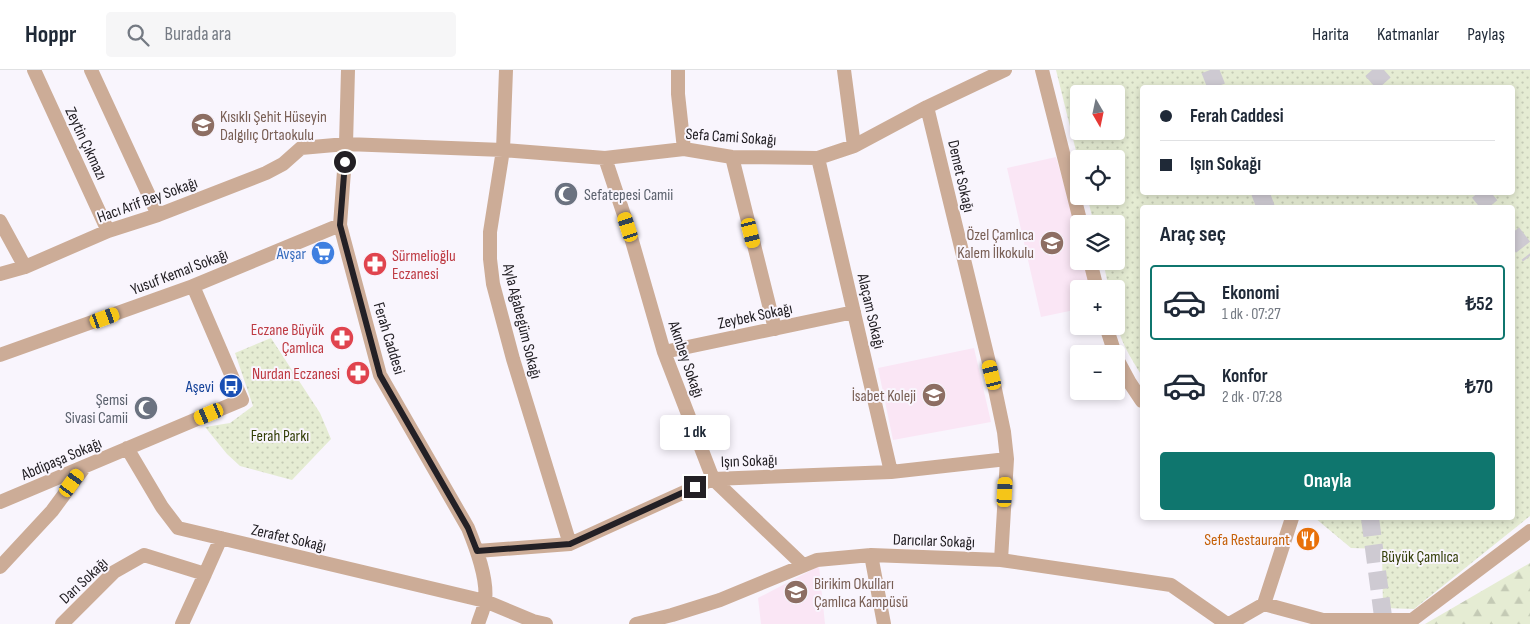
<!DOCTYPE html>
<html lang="tr">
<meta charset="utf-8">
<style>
:root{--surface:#fff;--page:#f6f6f7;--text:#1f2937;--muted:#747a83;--line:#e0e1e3;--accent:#0f766e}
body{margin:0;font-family:"Sofia Sans Condensed",sans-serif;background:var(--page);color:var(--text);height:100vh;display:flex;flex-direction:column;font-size:19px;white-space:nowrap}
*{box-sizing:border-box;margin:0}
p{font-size:16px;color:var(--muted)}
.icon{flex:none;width:28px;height:28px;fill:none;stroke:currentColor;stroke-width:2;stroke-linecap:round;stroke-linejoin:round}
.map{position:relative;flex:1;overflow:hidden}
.side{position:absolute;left:1140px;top:135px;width:375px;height:315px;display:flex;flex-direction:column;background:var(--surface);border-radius:5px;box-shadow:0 2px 8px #0003}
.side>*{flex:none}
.guide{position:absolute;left:1140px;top:15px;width:375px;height:110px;border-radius:5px;box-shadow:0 2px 8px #0003;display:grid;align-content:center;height:110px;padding:0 20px;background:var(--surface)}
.needle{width:32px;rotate:171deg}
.controls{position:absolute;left:1070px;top:15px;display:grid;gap:10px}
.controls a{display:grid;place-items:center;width:55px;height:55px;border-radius:5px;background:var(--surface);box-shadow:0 2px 8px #0003;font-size:25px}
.end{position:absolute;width:22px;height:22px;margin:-11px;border:6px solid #232025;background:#fff;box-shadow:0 0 0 2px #fff}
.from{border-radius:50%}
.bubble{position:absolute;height:35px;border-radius:5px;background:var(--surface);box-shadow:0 2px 8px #0003;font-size:16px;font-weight:700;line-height:35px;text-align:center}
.car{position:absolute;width:15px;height:30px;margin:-15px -8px;border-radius:6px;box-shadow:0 0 4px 1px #0007;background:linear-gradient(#f5c518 24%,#345 0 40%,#f5c518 0 76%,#345 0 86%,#f5c518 0)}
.guide b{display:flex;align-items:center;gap:18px;height:48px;font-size:19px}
.guide b+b{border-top:1px solid var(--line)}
.guide i{width:12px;height:12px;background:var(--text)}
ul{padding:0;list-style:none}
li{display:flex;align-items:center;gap:15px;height:75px;margin:0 10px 8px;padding:0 10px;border:2px solid transparent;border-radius:5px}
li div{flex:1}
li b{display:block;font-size:19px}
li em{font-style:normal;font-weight:700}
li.current{border-color:var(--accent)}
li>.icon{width:45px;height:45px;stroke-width:1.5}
h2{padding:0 20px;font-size:22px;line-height:60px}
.primary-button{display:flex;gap:10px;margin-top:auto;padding:10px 20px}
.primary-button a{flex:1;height:58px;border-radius:5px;background:var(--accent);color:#fff;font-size:20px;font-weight:700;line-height:58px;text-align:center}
header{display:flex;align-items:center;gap:30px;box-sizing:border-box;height:70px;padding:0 25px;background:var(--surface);border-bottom:1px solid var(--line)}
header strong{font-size:24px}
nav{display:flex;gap:28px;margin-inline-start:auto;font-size:18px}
.search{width:350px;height:45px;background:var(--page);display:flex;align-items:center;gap:12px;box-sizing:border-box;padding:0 18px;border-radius:5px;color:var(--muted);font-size:19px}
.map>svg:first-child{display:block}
.education{fill:#fae6f5}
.forest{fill:url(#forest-firs)}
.park{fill:url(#park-dots);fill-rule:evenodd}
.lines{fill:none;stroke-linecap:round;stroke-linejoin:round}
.major-tunnel{stroke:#cecad2;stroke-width:18;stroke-dasharray:18 9;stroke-linecap:butt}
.minor{stroke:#ccac97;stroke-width:14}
.route{stroke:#232025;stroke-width:6}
.labels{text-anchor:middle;stroke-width:4;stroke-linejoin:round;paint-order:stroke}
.education-label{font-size:16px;fill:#785e54;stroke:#f9f5fd;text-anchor:start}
.street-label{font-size:16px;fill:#232025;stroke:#f9f5fd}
.worship-label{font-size:16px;fill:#5b616d;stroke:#f9f5fd;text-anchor:start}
.shop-label{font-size:16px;fill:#366cbe;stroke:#f9f5fd;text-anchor:end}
.health-label{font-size:16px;fill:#be3a42;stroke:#f9f5fd;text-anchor:end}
.transit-label{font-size:16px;fill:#164399;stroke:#f9f5fd;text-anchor:end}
.park-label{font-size:16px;fill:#333e08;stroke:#f9f5fd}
.food-label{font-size:16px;fill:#c56008;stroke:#f9f5fd;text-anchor:end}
</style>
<header>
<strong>Hoppr</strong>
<div class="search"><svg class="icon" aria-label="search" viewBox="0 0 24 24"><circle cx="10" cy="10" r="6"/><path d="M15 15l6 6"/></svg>Burada ara</div>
<nav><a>Harita</a><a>Katmanlar</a><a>Paylaş</a></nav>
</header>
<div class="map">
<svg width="1530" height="554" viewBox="0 0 1530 554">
<defs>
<pattern id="forest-firs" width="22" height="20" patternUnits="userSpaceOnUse" patternTransform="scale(1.25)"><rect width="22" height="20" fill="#e5ecd3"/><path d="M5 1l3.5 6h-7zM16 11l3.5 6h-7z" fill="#c4cab5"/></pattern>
<pattern id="park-dots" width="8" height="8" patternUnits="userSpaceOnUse" patternTransform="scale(1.25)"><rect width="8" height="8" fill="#e5ecd3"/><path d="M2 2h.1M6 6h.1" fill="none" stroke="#c4cab5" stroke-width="1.8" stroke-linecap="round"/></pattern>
</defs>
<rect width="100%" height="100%" fill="#f9f5fd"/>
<path class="education" d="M 1056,87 L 1079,166 L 1079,191 L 1085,191 L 1091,219 L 1079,219 L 1079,239 L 1041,247 L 1007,98 Z
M 974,278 L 991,352 L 893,370 L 878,298 Z
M 819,496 L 825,554 L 761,554 L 758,528 Z"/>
<path class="forest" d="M 1530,493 L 1530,554 L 1425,554 Z"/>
<path class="park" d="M 1056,0 L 1530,0 L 1530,446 L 1414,539 L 1383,538 L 1382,479 L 1351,478 L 1315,448 L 1512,448 L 1512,138 L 1142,138 L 1142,306 C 1131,288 1118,269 1116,247 C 1115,238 1116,228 1116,219 L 1109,219 L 1103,191 L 1116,191 L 1116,154 L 1094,154 L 1087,126 L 1116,126 L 1116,89 L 1079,89 L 1079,93 ZM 1142,18 L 1512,18 L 1512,122 L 1142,122 ZM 1079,24 L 1116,24 L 1116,61 L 1079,61 Z
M 271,268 L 320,343 L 331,369 L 292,410 L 240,396 L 227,384 L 205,357 L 230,353 L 253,336 L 235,283 Z"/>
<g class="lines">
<path class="major-tunnel" d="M 1210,0 L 1217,18
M 1372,0 L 1388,18
M 1260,122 L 1266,138
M 1479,122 L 1492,138
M 1512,163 L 1530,186
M 1370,448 L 1384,554"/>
<path class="minor" d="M 34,0 L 108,161
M 91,0 L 158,145
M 348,0 L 346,74 L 340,155 L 380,305 L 468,458 C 476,478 488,509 485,531 C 484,539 480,547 478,554
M 506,0 L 503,80 L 490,162 L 490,189 L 493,214 L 513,289 L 570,474
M 678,0 L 678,24 L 684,79
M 844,0 L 854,76
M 1042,0 L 1081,154
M 927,37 L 992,305 L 1004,362 L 1007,389 L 1001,490
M 732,87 L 775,259
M 605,88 L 628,157 L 664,282 L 713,409 L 803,495
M 818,88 L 891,402
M 0,151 L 25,197
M 1090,191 L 1097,219
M 0,204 L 25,197 L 108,161 L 158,145 L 266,103 L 283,94 L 301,78 L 346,74 L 503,80 L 605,88 L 684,79 L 732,87 L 818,88 L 854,76 L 927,37 L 1005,0
M 1106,256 L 1115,284
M 664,282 L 854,242
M 0,285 L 193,216 L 340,155
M 1116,287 L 1130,313 L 1142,331
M 127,378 L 162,437 L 178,458 L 485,531 L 533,551 L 546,554
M 0,432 L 242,330 L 193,216
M 1292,448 L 1264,534 L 1323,550 L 1412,550 L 1530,461
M 477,481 L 570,474 L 713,409 L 891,402 L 1007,389
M 871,485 L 884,554
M 0,497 L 52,441 L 83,399
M 62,554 L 114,502 L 144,485 L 205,504 L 221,468
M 182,554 L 205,504
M 636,554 L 672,545 L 720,530 L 817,490 L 871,485 L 1001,490 L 1171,515 L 1227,554
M 1229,554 L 1264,534"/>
</g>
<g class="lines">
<path class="route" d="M 345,92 L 340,155 L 380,305 L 468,458 L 477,481 L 570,474 L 695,417"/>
</g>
<defs>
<g id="school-disc" transform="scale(1.25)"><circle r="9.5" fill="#8d6e63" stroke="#f9f5fd"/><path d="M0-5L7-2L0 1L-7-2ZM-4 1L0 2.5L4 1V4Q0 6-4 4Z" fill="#fff"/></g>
<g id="mosque-disc" transform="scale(1.25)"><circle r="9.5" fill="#6b7280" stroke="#f9f5fd"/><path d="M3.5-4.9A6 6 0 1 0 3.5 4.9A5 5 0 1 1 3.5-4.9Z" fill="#fff"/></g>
<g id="supermarket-disc" transform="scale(1.25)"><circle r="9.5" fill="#3f7fe0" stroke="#f9f5fd"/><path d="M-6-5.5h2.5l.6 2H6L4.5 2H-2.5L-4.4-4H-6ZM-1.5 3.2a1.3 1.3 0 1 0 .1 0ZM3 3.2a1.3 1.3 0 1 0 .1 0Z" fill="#fff"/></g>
<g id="pharmacy-disc" transform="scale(1.25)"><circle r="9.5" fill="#e0444e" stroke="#f9f5fd"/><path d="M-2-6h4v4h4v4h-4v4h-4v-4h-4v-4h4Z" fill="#fff"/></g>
<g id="bus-disc" transform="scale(1.25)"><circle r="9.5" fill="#1a4fb4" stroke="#f9f5fd"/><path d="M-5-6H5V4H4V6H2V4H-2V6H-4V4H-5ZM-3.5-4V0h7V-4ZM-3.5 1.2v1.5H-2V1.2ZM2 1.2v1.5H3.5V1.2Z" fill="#fff"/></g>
<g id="restaurant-disc" transform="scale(1.25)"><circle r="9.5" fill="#e8710a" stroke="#f9f5fd"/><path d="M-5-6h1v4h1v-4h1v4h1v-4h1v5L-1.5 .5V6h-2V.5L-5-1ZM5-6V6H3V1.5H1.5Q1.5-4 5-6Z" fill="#fff"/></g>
</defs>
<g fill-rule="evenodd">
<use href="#school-disc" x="203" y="55"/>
<use href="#mosque-disc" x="566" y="124"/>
<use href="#school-disc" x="1052" y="173"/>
<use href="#supermarket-disc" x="323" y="183"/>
<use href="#pharmacy-disc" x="375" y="194"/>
<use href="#pharmacy-disc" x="342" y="268"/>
<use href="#pharmacy-disc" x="358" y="303"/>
<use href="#bus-disc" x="231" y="316"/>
<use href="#school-disc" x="934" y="325"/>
<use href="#mosque-disc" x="146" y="338"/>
<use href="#restaurant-disc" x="1308" y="469"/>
<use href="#school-disc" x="796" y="522"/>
</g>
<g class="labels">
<g class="education-label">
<text x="220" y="52">Kısıklı Şehit Hüseyin<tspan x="220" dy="18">Dalgılıç Ortaokulu</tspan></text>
<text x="1034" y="170" text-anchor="end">Özel Çamlıca<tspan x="1034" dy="18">Kalem İlkokulu</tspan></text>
<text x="916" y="331" text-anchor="end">İsabet Koleji</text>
<text x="814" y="519">Birikim Okulları<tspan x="814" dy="18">Çamlıca Kampüsü</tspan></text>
</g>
<g class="street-label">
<text transform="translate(731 66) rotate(4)" y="6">Sefa Cami Sokağı</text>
<text transform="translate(87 73) rotate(65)" y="6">Zeytin Çıkmazı</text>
<text transform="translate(962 106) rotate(77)" y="6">Demet Sokağı</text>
<text transform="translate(147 129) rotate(-20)" y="6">Hacı Arif Bey Sokağı</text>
<text transform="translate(179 201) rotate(-21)" y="6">Yusuf Kemal Sokağı</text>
<text transform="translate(872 241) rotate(77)" y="6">Alaçam Sokağı</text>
<text transform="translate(755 245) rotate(-12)" y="6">Zeybek Sokağı</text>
<text transform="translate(523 251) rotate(76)" y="6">Ayla Ağabegüm Sokağı</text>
<text transform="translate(390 268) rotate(73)" y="6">Ferah Caddesi</text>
<text transform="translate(687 289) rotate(71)" y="6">Akınbey Sokağı</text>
<text transform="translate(61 388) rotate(-23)" y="6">Abdipaşa Sokağı</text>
<text transform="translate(749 390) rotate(-2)" y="6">Işın Sokağı</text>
<text transform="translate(289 467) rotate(13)" y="6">Zerafet Sokağı</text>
<text transform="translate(934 470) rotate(2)" y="6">Darıcılar Sokağı</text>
<text transform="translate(83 510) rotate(-43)" y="6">Darı Sokağı</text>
</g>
<g class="worship-label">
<text x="584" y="130">Sefatepesi Camii</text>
<text x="128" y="335" text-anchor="end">Şemsi<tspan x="128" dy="18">Sivasi Camii</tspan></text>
</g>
<g class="shop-label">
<text x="306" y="189">Avşar</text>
</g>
<g class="health-label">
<text x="392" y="191" text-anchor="start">Sürmelioğlu<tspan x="392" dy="18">Eczanesi</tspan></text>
<text x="324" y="265">Eczane Büyük<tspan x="324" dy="18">Çamlıca</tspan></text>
<text x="340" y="309">Nurdan Eczanesi</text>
</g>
<g class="transit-label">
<text x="214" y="322">Aşevi</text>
</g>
<g class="park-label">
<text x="280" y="371">Ferah Parkı</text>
<text x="1420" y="492">Büyük Çamlıca</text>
</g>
<g class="food-label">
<text x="1290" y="475">Sefa Restaurant</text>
</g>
</g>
</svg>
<div class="controls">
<a><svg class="needle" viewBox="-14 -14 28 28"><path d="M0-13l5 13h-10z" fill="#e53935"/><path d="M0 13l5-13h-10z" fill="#747a83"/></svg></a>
<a><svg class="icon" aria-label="locate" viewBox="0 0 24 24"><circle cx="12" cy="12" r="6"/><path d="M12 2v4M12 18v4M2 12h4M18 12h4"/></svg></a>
<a><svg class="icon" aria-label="layers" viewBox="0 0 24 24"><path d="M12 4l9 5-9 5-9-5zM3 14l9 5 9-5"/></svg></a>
<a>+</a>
<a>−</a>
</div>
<i class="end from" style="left:345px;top:92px"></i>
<i class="end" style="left:695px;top:417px"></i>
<div class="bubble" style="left:660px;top:345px;width:70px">1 dk</div>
<i class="car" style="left:628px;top:157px;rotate:342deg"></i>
<i class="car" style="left:751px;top:163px;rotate:166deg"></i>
<i class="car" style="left:105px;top:248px;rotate:70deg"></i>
<i class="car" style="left:992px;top:305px;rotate:346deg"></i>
<i class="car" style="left:209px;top:344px;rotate:247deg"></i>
<i class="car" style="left:72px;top:413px;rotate:36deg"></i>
<i class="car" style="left:1005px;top:422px;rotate:3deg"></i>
<div class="guide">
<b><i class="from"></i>Ferah Caddesi</b>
<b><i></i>Işın Sokağı</b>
</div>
<section class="side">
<h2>Araç seç</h2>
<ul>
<li class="current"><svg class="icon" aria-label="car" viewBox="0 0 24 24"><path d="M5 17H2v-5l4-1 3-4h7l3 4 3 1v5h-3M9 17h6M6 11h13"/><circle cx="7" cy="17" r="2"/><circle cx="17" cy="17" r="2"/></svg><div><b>Ekonomi</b><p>1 dk · 07:27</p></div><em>₺52</em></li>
<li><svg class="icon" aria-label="car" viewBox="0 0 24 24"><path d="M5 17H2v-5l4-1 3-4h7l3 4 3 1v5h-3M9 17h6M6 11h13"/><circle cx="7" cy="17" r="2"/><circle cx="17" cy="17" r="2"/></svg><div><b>Konfor</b><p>2 dk · 07:28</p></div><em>₺70</em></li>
</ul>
<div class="primary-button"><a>Onayla</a></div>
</section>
</div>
